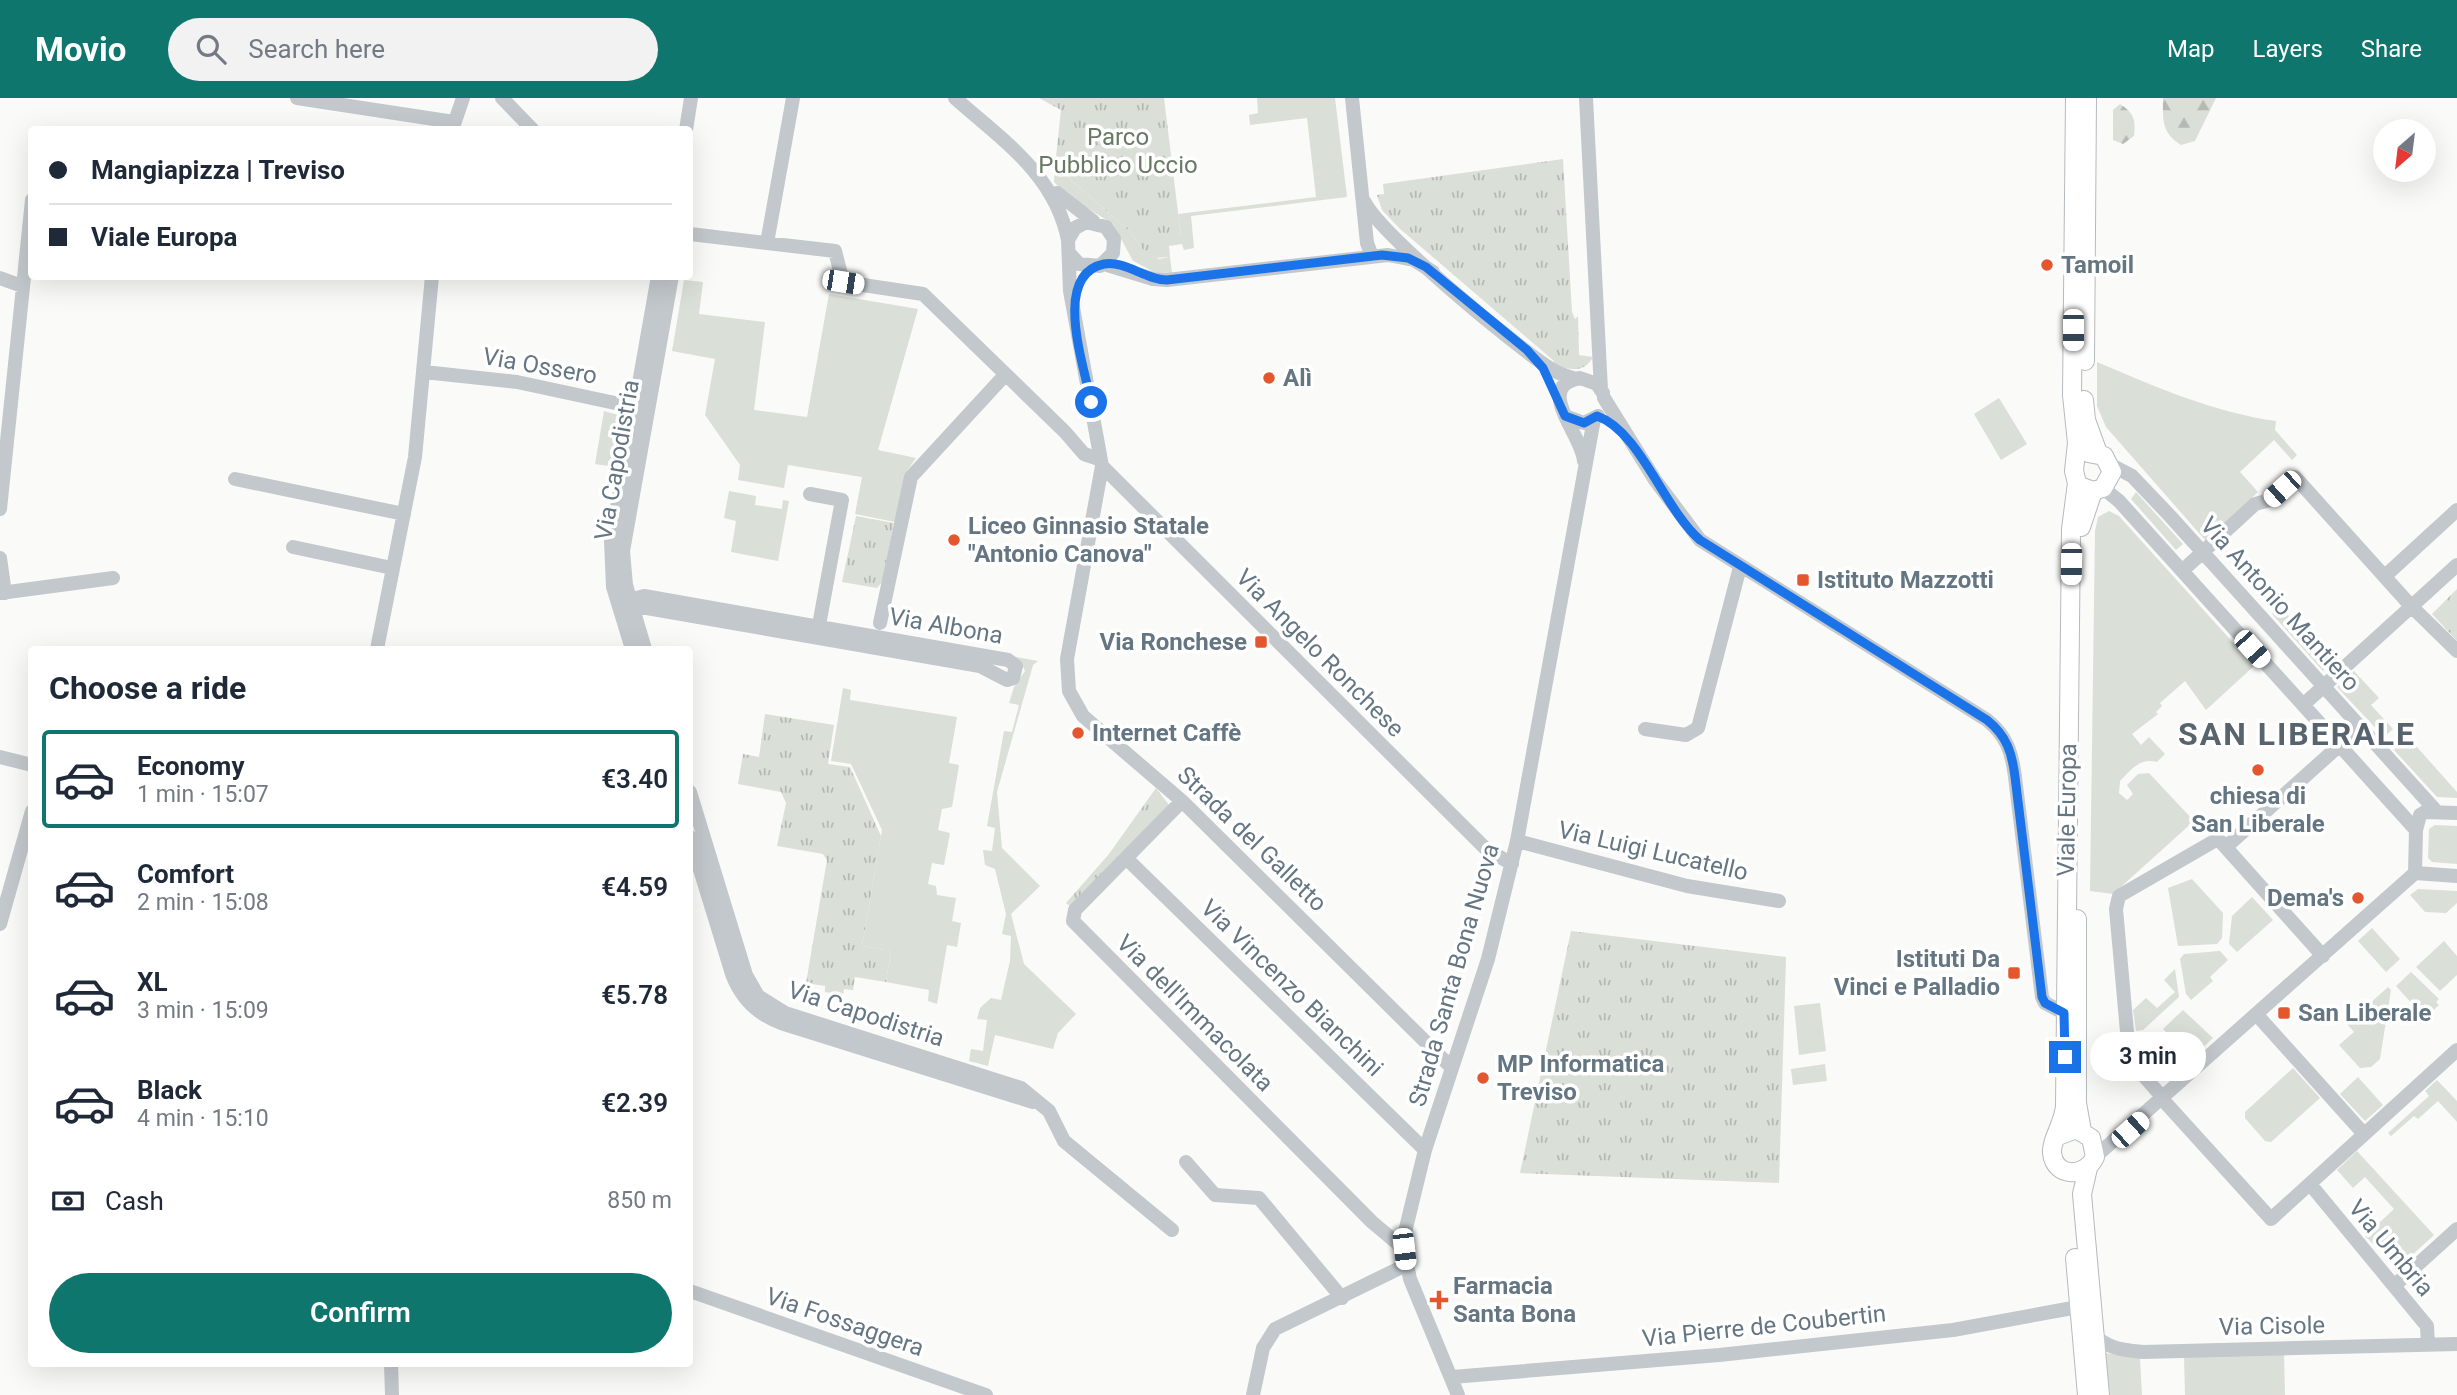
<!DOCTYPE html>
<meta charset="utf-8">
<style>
:root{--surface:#fff;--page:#f2f2f3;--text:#1f2937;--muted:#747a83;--line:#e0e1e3;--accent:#0f766e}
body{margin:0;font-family:Roboto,sans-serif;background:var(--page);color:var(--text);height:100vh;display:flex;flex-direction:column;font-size:26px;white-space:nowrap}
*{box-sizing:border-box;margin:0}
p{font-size:23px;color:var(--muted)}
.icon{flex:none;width:38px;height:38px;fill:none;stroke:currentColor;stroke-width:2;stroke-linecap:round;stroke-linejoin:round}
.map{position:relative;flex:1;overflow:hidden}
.details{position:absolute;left:28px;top:548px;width:665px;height:721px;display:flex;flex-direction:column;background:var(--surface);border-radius:7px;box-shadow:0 7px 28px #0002}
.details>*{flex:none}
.top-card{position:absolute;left:28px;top:28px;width:665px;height:154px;border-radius:7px;box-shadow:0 7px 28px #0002;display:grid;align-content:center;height:154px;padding:0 21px;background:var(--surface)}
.needle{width:46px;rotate:208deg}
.fabs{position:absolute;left:2373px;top:21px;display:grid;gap:14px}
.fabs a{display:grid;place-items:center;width:63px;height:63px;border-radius:50%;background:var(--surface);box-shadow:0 7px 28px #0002;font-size:35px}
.end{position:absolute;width:32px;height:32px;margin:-16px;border:9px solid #1a73e8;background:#fff;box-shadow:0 0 0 4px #fff}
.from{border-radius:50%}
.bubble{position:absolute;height:49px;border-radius:24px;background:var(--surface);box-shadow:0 7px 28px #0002;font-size:23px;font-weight:600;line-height:49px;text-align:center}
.car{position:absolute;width:21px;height:42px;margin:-21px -10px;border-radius:9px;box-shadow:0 0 5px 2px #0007;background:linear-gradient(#fff 24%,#345 0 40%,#fff 0 76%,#345 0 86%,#fff 0)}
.top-card b{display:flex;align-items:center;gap:24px;height:66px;font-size:26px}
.top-card b+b{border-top:2px solid var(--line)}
.top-card i{width:18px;height:18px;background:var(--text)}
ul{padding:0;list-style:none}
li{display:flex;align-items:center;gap:21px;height:98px;margin:0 14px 10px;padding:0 7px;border:4px solid transparent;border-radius:7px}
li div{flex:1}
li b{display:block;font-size:26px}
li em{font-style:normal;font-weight:600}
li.active{border-color:var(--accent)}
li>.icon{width:63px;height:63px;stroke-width:1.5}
h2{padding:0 21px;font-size:32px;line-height:84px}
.pay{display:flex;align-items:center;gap:18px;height:77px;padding:0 21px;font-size:26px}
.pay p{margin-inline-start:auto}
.cta{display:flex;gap:14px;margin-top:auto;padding:14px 21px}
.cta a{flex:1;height:80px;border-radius:42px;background:var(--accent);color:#fff;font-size:28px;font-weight:600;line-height:80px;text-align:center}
header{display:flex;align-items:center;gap:42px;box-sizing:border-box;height:98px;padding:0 35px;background:var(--accent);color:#fff}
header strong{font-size:33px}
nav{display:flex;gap:38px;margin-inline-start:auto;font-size:24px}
.search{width:490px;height:63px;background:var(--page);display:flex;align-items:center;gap:18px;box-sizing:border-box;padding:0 24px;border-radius:38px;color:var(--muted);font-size:26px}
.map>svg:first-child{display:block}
.grass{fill:#dadfd7}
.forest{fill:url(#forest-firs)}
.park{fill:url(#park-tufts)}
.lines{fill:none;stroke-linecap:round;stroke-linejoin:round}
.major-casing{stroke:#b5babe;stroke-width:20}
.minor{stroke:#c3c8cc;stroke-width:14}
.major{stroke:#fff;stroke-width:18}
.route{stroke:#1a73e8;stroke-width:9}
.poi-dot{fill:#e4572e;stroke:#fff;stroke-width:2.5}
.labels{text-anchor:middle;stroke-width:7;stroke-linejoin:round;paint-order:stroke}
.park-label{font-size:24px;fill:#687a64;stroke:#fff}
.poi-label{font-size:24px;font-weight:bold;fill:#657683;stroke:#fff;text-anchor:start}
.street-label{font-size:24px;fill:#657683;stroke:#fff}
.district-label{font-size:32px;font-weight:bold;letter-spacing:2px;fill:#57646e;stroke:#fff}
</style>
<header>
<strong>Movio</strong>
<div class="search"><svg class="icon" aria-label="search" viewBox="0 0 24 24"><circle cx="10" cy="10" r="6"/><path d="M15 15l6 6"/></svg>Search here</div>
<nav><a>Map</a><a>Layers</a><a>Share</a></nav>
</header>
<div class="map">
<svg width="2457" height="1297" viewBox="0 0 2457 1297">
<defs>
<pattern id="forest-firs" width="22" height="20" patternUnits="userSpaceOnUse" patternTransform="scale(1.75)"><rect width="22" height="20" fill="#dadfd7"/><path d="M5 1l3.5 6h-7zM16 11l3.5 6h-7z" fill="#b4b9b4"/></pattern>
<pattern id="park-tufts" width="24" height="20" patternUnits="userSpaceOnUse" patternTransform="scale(1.75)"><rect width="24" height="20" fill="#dadfd7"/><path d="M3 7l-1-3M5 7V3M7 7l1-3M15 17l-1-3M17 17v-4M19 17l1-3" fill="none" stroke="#b4b9b4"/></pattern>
</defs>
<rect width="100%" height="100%" fill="#fafaf8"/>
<path class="grass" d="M 1257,0 L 1335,0 L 1347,99 L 1191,118 L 1194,150 L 1184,152 L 1182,146 L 1169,148 L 1181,138 L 1178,116 L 1316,99 L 1307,20 L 1250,27 L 1249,17 L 1258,15 Z
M 1055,68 L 1129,133 L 1145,154 L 1159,161 L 1170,159 L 1172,175 L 1154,174 L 1133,163 L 1113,126 L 1068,98 L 1054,84 Z
M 684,182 L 703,184 L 699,216 L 765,224 L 754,312 L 807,319 L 829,196 L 918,211 L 878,352 L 916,360 L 907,373 L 895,424 L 855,416 L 862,379 L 788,367 L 784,390 L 738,382 L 740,367 L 705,317 L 715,261 L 672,253 Z
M 2097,264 C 2156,289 2212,314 2276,323 L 2275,332 L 2297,357 L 2292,362 L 2274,342 L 2240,374 L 2258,394 L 2206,443 L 2106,329 L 2097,308 Z
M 1999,300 L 2027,346 L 2001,362 L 1974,316 Z
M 604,313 L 618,317 L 623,324 L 616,369 L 595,366 Z
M 729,393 L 756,398 L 755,407 L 782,411 L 783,402 L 789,403 L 778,463 L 731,454 L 736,423 L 724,420 Z
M 2136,394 L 2183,446 L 2176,452 L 2131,401 Z
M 2109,413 L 2119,418 L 2254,568 L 2206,612 L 2185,583 L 2160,605 L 2162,608 L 2156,614 L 2158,616 L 2132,636 L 2141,647 L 2149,639 L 2165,656 L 2157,664 C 2140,659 2131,672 2120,683 L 2119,695 L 2127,702 L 2133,696 L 2127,687 L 2138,676 L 2149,675 L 2194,723 L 2113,796 L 2090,793 L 2095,433 L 2098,419 Z
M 2280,508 L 2331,565 L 2323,573 L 2272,516 Z
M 1005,557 L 1038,563 L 1033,567 L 997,694 L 1002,750 L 1040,788 L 1011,816 L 1024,866 L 1076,916 L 1058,935 L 1053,951 L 995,937 L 988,968 L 969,963 L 971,951 L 983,953 L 987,922 L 977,921 L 980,910 L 991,900 L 1001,902 L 1010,863 L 1011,838 L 1002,836 L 1006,816 L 995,771 L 985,767 L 983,752 L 992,753 L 995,730 L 987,728 L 1004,633 L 1012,634 L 1019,607 L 1009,605 L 1014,589 L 1025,573 L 1022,566 Z
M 2354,573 L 2379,600 L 2371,607 L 2393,631 L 2384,639 L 2337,589 Z
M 843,590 L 851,592 L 850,602 L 957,619 L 949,665 L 959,667 L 952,709 L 942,711 L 938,732 L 950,735 L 944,767 L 932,765 L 928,786 L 936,788 L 937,797 L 956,800 L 952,823 L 961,825 L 957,849 L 947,847 L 937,906 L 928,903 L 929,892 L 886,884 L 891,853 L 862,848 L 882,732 L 851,666 L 831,663 Z
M 2408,639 L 2457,694 L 2457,700 L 2437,699 L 2394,652 Z
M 2435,727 L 2457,728 L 2457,766 L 2432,764 L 2428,760 L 2429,731 Z
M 2192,781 L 2223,815 L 2222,840 L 2217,846 L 2178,848 L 2168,790 Z
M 2418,791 L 2457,793 L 2457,805 L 2446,815 L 2425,814 L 2410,797 Z
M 2252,799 L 2273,822 L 2237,854 L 2229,846 L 2232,818 Z
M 2372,830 L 2400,861 L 2386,874 L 2358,843 Z
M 2444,843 L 2457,858 L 2457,877 L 2440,893 L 2416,869 Z
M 2220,853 L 2228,862 L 2210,879 L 2213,883 L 2191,902 L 2186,896 L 2180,861 L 2184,856 Z
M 2175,871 L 2179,899 L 2143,932 L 2136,933 L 2133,912 L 2146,900 L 2157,910 L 2175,894 L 2164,882 Z
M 2411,874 L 2439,901 L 2436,904 L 2439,907 L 2425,920 L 2396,888 Z
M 2388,889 L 2391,892 L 2380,961 L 2371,969 L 2360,970 L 2339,947 L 2354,934 L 2347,926 Z
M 1820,905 L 1826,953 L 1799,957 L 1794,908 Z
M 2183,912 L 2213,940 L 2191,961 L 2163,931 Z
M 1825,966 L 1827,983 L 1793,987 L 1791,971 Z
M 2293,970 L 2320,1000 L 2271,1044 L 2265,1043 L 2245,1020 L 2245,1014 Z
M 2358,979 L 2383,1007 L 2365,1023 L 2340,996 Z
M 2437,982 L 2457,1003 L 2457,1024 L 2438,1003 L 2418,1021 L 2414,1018 L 2391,1038 L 2388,1035 L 2429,998 L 2425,993 Z
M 2357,1053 L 2434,1137 L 2398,1170 L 2365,1138 L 2394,1111 L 2365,1079 L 2353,1090 L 2337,1072 Z
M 2105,1255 L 2140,1260 L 2142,1297 L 2110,1297 Z
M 2284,1256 L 2285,1297 L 2185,1297 L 2184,1258 Z"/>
<path class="forest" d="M 2163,0 L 2216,0 L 2195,43 L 2181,47 C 2161,34 2163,22 2163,0 Z
M 2120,6 C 2134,15 2136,22 2134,38 L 2123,46 L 2113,42 L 2113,12 Z"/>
<path class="park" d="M 1039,0 L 1164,0 L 1181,139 L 1169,148 L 1170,159 L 1154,160 L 1145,154 L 1129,133 L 1055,68 L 1061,12 Z
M 1563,61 L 1572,214 L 1575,221 L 1578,218 L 1579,257 L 1593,259 C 1583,277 1568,271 1553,266 L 1554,263 L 1399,130 L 1382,112 L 1377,97 L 1384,96 L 1383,86 Z
M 856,418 L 894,425 L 882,484 L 877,490 L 842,484 Z
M 2457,491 L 2457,543 L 2432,516 Z
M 765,616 L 834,627 L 828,666 L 850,669 L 881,738 L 862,848 L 891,853 L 886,884 L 855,879 L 853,892 L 844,891 L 843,897 L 825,894 L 825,888 L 806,885 L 827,762 L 823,756 L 777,748 L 786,705 L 781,694 L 738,686 L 743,656 L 759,659 Z
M 1156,690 L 1169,707 L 1071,809 L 1066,805 L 1109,756 Z
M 1571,833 L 1786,859 L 1779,1085 L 1520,1075 Z"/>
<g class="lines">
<g class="major-casing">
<path id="major" d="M 2085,263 L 2087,0
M 2084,302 L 2086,322 L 2098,355
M 2082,389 L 2093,393 L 2103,390 L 2112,374 L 2104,358 L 2088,355
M 2081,429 L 2093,393
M 2077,821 L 2077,1005 L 2082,1033
M 2058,1038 L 2076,1031 L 2091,1040 L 2095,1059 C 2086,1079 2055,1081 2052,1055 C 2051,1042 2064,1024 2065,1008 L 2071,431 L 2077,385 L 2074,373 L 2077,345 L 2072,297 L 2075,0
M 2088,1070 L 2082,1096 L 2100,1297
M 2075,1160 L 2087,1297"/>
</g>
<path class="minor" d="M 297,0 L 454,24
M 502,0 L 533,32
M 955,0 C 1002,42 1055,76 1068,142
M 1352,0 L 1367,145 L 1372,158
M 1586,0 L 1601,292
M 452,32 L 463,0
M 686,32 L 691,0
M 1057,95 L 1093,123
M 1364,103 C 1380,136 1516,249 1551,271 C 1559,276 1567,278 1576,281
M 690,136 L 835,153 L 843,184 L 923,196 L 1065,334 L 1084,356 L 1099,361
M 767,145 L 793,0
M 1069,155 L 1079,166 L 1100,168 L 1113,155 L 1114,141 L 1106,129 L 1086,124 L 1075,130 L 1068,142 L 1070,193 L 1102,368 L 1067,561 L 1069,593 L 1083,618 L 1182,703 L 1452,970
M 1104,166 L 1153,181 L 1167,182 L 1388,157 L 1414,162 L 1433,174
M 0,180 L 22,188
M 424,274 L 517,284 L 643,311
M 1604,300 L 1655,382 L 1700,442 L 1987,622 C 2007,638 2012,655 2015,679 L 2042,899 L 2045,905 L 2064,915
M 1565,318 L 1584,325 L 1598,318
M 1584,363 C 1582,336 1533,289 1580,280 L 1597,286 L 1603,295
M 2111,367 L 2132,378 L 2170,418 L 2437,714
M 1102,368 L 1486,751 L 1512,766
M 235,381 L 404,416
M 2103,390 L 2119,403 L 2416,732
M 810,396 L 842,402 L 817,538
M 0,411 L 32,102
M 293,449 L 392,470
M 0,460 L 5,495
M 2182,473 L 2255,406 L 2270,402 L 2295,379 L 2411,508 L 2457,553
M 2385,478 L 2457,412
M 0,495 L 113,480
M 644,498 L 1008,562 L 1016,568 L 1013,580 L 1007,582 L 980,568 L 618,505 Z
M 880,525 L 911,379 L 1005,277
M 377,551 L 415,359 L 432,178
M 632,551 L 613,489 L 611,443 L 658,178
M 645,551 L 626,487 L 623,453 L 672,178
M 2303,607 L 2457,467
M 1645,631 L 1686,637 L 1698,630 L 1740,469
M 0,659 L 32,667
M 690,694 L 746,877 L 758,898 L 785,915 L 1021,990 L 1049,1013 L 1064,1043 L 1172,1132
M 1182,703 L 1075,812 L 1073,823 L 1372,1124 L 1404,1151
M 690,739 L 732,876 C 741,900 757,916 781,925 L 1033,1004
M 1517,743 L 1687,788 L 1779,803
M 2226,749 L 2360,629
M 1127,761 L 1425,1052
M 2415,775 L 2416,732 L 2420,717 L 2425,714 L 2457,715
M 2415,775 L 2457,778
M 0,826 L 32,713
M 2257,917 L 2364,1036
M 2164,1001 L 2135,968 L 2129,956 L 2116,811 L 2119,798 L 2216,742 L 2221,744 L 2323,858
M 2163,1002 L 2271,1121 L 2457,952
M 2095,1059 L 2415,775
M 1186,1064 L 1215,1097 L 1259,1100 L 1342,1200
M 2310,1086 L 2427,1228 L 2428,1246
M 2394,1188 L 2457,1131
M 690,1193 L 986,1297
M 2093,1236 C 2108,1251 2123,1252 2143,1254 L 2457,1246
M 391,1265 L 392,1297
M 1452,1279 L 1719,1257 L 1953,1232 L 2078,1209
M 1253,1297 L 1263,1250 L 1275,1231 L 1406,1167
M 1458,1297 L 1410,1181 L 1404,1151 L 1405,1134 L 1425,1052 L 1488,861 L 1517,743 L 1594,321"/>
<use href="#major" class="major"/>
</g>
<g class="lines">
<path class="route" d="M 1091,304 C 1085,270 1051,177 1104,166 C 1124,162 1146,182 1167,182 L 1382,157 L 1408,160 L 1426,169 L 1527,252 L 1543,270 L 1565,318 L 1584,325 L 1597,318 C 1640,333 1664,411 1700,442 L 1987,622 C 2007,638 2012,655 2015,679 L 2042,899 L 2045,905 L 2064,915 L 2065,959"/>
</g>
<g class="poi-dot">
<circle cx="2047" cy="167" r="7"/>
<circle cx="1269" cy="280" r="7"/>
<circle cx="954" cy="442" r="7"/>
<rect x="1796" y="475" width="14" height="14" rx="3.5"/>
<rect x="1254" y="537" width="14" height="14" rx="3.5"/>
<circle cx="1078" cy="635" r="7"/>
<circle cx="2258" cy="672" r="7"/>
<circle cx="2358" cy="800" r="7"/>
<rect x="2007" y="868" width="14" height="14" rx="3.5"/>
<rect x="2277" y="908" width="14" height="14" rx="3.5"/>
<circle cx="1483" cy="980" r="7"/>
<path d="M1435.5 1191.5h7v7h7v7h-7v7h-7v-7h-7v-7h7z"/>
</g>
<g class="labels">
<g class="park-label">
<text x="1118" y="47">Parco<tspan x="1118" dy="28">Pubblico Uccio</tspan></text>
</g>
<g class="poi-label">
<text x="2061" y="175">Tamoil</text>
<text x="1283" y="288">Alì</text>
<text x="968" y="436">Liceo Ginnasio Statale<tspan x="968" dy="28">"Antonio Canova"</tspan></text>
<text x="1817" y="490">Istituto Mazzotti</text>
<text x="1247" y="552" text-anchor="end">Via Ronchese</text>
<text x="1092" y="643">Internet Caffè</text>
<text x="2258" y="706" text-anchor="middle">chiesa di<tspan x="2258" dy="28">San Liberale</tspan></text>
<text x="2344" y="808" text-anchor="end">Dema's</text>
<text x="2000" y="869" text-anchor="end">Istituti Da<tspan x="2000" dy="28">Vinci e Palladio</tspan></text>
<text x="2298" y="923">San Liberale</text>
<text x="1497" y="974">MP Informatica<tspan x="1497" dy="28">Treviso</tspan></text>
<text x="1453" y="1196">Farmacia<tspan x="1453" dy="28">Santa Bona</tspan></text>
</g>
<g class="street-label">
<text transform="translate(540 268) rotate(10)" y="8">Via Ossero</text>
<text transform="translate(617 362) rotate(-80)" y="8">Via Capodistria</text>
<text transform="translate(2280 506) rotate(48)" y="8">Via Antonio Mantiero</text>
<text transform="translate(946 528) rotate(10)" y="8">Via Albona</text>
<text transform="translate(1320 555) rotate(45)" y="8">Via Angelo Ronchese</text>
<text transform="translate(2067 712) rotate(-89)" y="8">Viale Europa</text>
<text transform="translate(1252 741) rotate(44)" y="8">Strada del Galletto</text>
<text transform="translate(1653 753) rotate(13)" y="8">Via Luigi Lucatello</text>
<text transform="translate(1454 877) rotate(-74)" y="8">Strada Santa Bona Nuova</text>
<text transform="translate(1292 890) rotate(44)" y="8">Via Vincenzo Bianchini</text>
<text transform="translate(1195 915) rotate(45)" y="8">Via dell'Immacolata</text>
<text transform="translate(866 916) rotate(18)" y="8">Via Capodistria</text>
<text transform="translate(2391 1150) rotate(50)" y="8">Via Umbria</text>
<text transform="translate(845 1224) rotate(19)" y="8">Via Fossaggera</text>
<text transform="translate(1764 1228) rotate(-6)" y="8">Via Pierre de Coubertin</text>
<text transform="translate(2272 1228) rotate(-1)" y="8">Via Cisole</text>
</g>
<g class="district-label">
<text x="2297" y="647">SAN LIBERALE</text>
</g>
</g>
</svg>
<div class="fabs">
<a><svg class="needle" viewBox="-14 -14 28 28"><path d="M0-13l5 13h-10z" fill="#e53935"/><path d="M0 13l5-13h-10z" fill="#747a83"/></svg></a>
</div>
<i class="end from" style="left:1091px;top:304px"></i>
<i class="end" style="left:2065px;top:959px"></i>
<div class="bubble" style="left:2090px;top:934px;width:116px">3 min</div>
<i class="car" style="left:843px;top:184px;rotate:99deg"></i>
<i class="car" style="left:2073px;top:232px;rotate:180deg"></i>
<i class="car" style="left:2282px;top:391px;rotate:228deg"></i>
<i class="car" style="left:2071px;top:466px;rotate:181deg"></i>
<i class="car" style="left:2252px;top:551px;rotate:138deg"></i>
<i class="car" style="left:2130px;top:1032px;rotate:48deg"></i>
<i class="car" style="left:1404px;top:1151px;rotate:173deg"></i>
<div class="top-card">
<b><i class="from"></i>Mangiapizza | Treviso</b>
<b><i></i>Viale Europa</b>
</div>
<section class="details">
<h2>Choose a ride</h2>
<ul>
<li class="active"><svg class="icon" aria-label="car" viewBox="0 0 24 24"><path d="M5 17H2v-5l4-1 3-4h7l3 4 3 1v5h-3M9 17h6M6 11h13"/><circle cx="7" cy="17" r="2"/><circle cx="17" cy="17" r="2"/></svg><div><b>Economy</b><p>1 min · 15:07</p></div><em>€3.40</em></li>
<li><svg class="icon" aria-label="car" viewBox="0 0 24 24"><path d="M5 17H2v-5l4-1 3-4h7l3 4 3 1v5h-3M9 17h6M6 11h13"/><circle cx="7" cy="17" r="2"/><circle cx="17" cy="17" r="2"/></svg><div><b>Comfort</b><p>2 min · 15:08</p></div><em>€4.59</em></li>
<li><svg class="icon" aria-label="car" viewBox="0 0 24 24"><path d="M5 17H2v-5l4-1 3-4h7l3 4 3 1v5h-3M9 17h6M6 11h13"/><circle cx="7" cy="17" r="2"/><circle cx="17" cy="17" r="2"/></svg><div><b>XL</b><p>3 min · 15:09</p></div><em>€5.78</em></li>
<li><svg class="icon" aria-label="car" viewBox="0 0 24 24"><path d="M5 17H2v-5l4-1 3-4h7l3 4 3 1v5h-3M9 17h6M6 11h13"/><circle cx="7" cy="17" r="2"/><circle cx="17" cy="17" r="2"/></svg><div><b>Black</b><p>4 min · 15:10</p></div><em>€2.39</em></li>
</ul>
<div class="pay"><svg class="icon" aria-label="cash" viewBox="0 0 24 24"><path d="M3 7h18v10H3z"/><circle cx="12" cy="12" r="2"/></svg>Cash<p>850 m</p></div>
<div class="cta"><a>Confirm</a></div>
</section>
</div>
